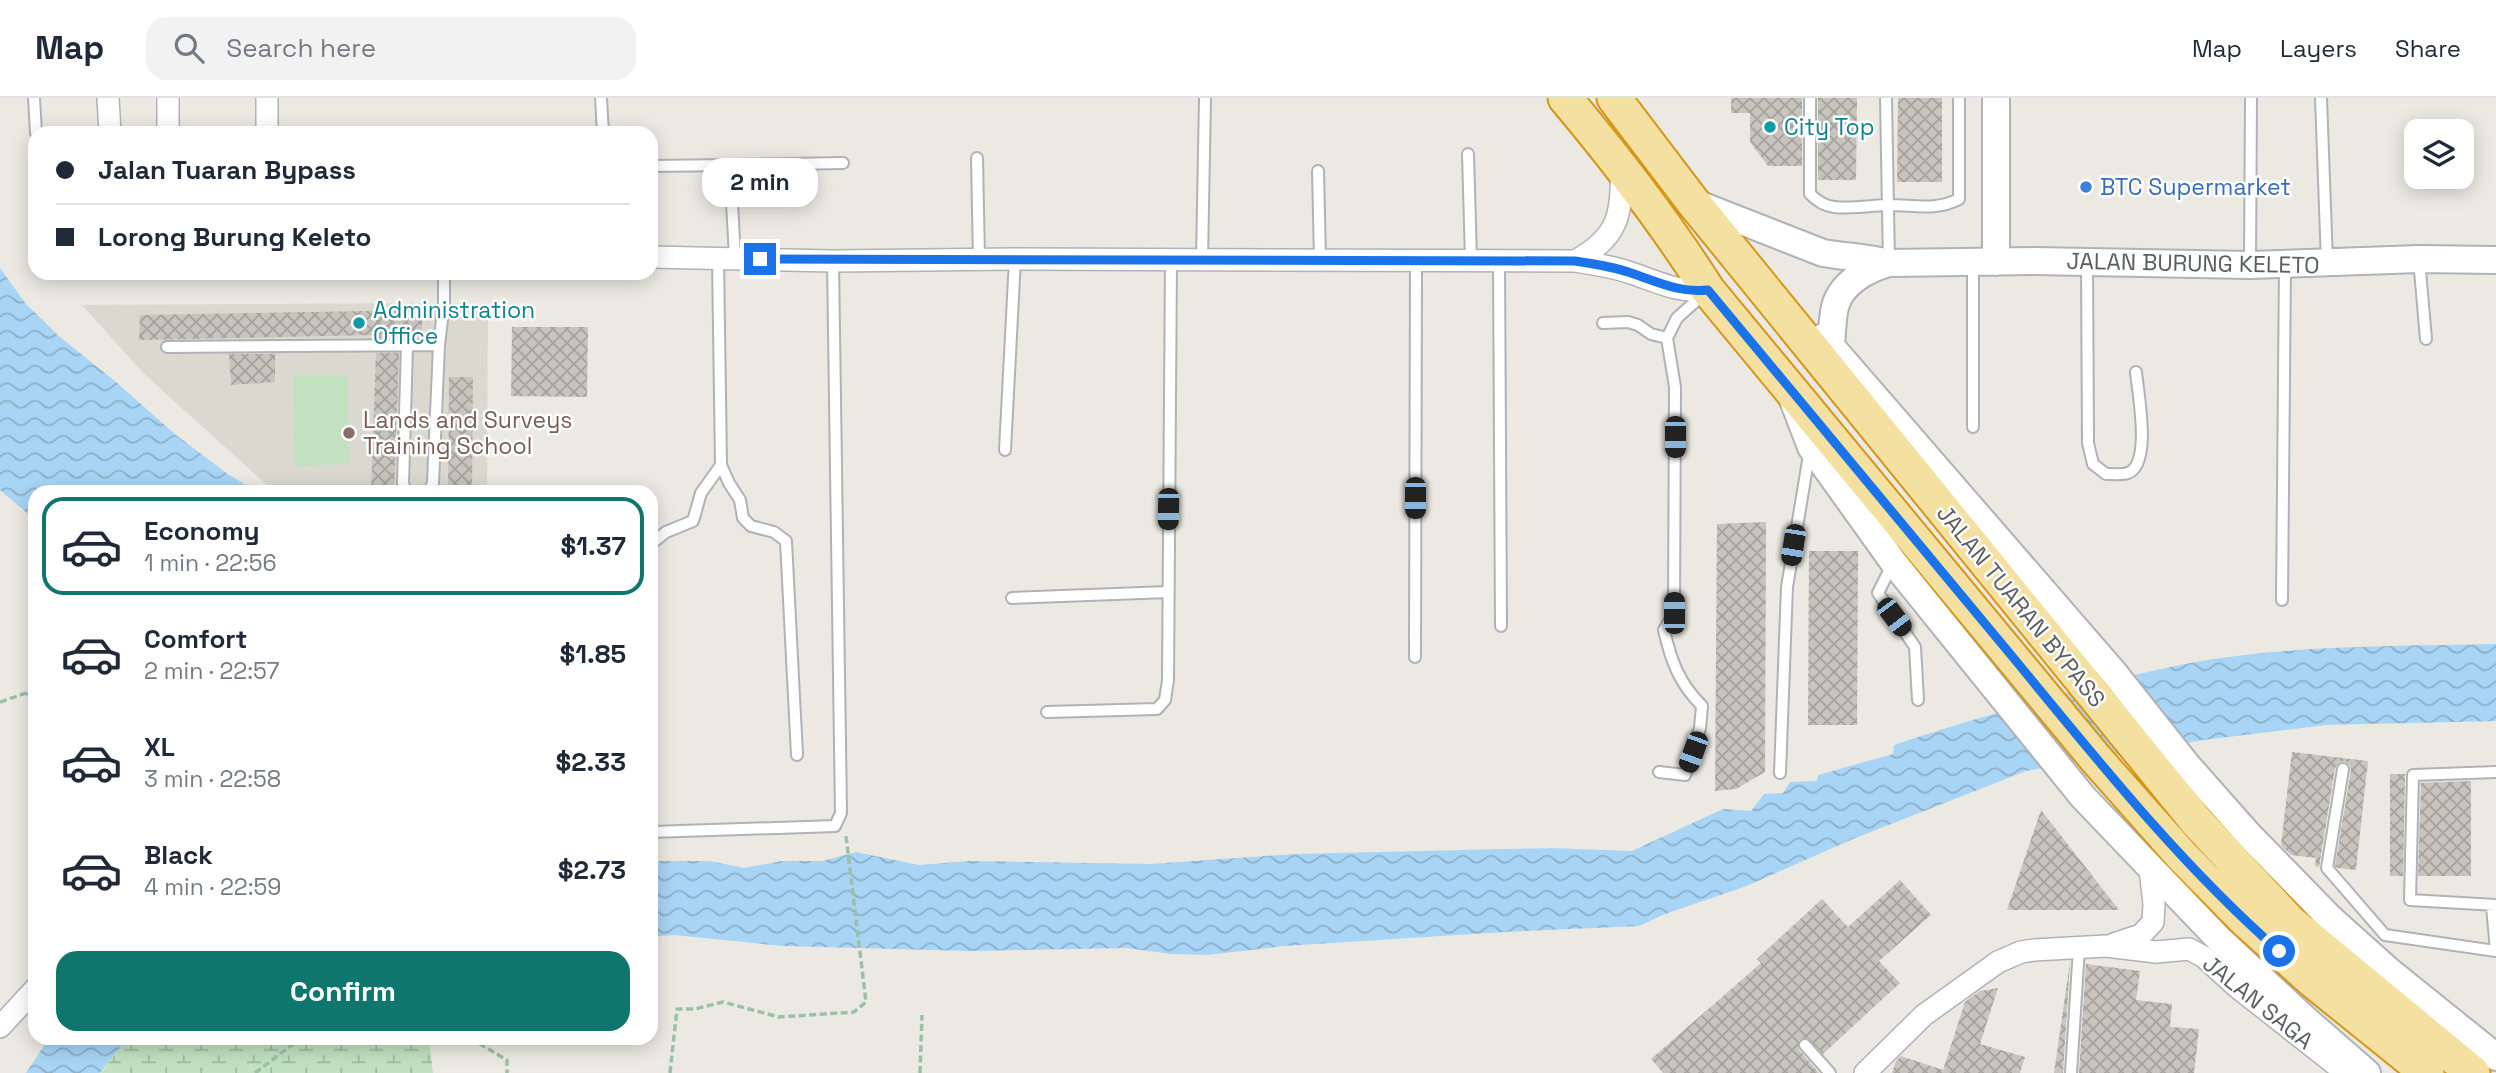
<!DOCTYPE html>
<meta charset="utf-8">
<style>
:root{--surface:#fff;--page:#f2f2f3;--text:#1f2937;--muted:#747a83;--line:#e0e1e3;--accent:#0f766e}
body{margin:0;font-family:"Space Grotesk",sans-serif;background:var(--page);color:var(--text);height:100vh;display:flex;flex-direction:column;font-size:26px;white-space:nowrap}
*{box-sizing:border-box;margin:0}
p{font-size:23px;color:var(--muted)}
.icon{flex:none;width:38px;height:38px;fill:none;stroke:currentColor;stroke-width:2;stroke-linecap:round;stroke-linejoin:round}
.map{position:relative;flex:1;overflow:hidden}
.side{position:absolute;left:28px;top:387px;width:630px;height:560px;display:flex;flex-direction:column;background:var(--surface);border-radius:21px;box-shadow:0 4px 18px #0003}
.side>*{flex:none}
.guide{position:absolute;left:28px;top:28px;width:630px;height:154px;border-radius:21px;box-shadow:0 4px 18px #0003;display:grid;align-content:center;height:154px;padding:0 28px;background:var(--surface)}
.controls{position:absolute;left:2404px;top:21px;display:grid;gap:14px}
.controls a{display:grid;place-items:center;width:70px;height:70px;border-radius:14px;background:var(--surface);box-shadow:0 4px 18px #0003;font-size:35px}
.end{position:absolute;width:32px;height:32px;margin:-16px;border:9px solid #1a73e8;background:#fff;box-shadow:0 0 0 4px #fff}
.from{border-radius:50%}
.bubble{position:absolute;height:49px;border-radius:21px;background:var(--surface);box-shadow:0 4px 18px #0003;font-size:23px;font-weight:800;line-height:49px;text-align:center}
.car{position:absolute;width:21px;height:42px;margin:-21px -10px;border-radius:9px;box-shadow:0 0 5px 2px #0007;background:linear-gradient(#222 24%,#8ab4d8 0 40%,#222 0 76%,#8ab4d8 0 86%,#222 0)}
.guide b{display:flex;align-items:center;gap:24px;height:66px;font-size:26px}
.guide b+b{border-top:2px solid var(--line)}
.guide i{width:18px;height:18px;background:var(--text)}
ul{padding:12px 0 0;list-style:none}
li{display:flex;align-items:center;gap:21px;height:98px;margin:0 14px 10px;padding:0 14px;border:4px solid transparent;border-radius:21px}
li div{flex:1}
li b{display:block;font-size:26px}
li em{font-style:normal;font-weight:800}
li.current{border-color:var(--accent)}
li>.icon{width:63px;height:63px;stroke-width:1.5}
.cta{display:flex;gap:14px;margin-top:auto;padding:14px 28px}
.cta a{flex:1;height:80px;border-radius:21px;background:var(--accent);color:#fff;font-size:28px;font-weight:800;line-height:80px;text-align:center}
header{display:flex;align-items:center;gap:42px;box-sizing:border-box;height:98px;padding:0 35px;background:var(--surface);border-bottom:2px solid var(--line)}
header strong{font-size:33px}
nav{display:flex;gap:38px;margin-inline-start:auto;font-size:24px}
.search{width:490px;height:63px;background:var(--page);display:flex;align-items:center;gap:18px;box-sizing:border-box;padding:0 24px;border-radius:21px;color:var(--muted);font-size:26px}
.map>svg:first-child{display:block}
.education{fill:#dbd8d0}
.green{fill:#c1e1c0}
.wetland{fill:url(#wetland-marsh)}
.water{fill:url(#water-waves)}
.building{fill:url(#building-cross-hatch)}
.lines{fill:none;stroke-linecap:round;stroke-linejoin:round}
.service-casing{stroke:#afb2b6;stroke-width:14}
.minor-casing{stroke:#afb2b6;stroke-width:24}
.tertiary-casing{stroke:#afb2b6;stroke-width:30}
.trunk-casing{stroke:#d69617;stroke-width:37}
.path{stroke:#9ac1a5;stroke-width:3.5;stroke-dasharray:7 3.5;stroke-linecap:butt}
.service{stroke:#fff;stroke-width:10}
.minor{stroke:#fff;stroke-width:21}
.tertiary{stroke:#fff;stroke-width:26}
.trunk{stroke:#f4e0a0;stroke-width:33}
.route{stroke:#1a73e8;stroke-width:9}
.culture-dot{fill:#0f9aa8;stroke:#fff;stroke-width:2.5}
.shop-dot{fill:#3f7fe0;stroke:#fff;stroke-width:2.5}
.education-dot{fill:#8d6e63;stroke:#fff;stroke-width:2.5}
.labels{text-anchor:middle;stroke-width:5;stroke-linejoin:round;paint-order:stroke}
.culture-label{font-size:23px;fill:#0d838f;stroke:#fff;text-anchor:start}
.shop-label{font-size:23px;fill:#366cbe;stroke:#fff;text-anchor:start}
.street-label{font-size:23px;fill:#5a5d61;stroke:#fff}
.education-label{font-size:23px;fill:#785e54;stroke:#fff;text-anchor:start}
</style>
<header>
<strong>Map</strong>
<div class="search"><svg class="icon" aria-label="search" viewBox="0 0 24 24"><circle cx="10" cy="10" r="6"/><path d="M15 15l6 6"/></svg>Search here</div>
<nav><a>Map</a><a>Layers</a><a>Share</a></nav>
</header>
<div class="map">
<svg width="2496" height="975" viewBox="0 0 2496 975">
<defs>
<pattern id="wetland-marsh" width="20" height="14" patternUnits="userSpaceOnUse" patternTransform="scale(1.75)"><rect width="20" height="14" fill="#c1e1c0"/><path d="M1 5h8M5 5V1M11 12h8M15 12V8" fill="none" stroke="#a0ba9f"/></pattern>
<pattern id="water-waves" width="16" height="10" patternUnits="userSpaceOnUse" patternTransform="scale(1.75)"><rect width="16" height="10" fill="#a8d5f5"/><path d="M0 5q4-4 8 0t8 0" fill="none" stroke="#8cb0ca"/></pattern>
<pattern id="building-cross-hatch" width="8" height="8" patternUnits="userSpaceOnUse" patternTransform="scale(1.75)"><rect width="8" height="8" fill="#c7c4be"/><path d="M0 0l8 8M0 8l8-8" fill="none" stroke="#a5a29e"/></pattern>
</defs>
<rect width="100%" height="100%" fill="#ebe9e2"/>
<path class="education" d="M 444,205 L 488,206 L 487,394 L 275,394 L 144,276 L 82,207 Z"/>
<path class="green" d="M 293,277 L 348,277 L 349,366 L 295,368 Z"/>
<path class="wetland" d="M 128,940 L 429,940 L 433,975 L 101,975 Z"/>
<path class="water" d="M 0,170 L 26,206 L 60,239 L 116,284 L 176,337 L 229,377 L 259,394 L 35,394 L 35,422 L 0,392 Z
M 2496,546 L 2496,623 L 2326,627 L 2203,642 L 2026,673 L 1853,741 L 1744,789 L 1665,816 L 1639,828 L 1504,834 L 1284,848 L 1207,857 L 1171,856 L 1127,850 L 969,853 L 783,848 L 674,837 L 651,839 L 651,763 L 710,763 L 744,770 L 782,763 L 823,763 L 856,754 L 919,767 L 968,763 L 1150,766 L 1294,756 L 1551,750 L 1632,753 L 1723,711 L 1751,713 L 1764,696 L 1783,695 L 1790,684 L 1817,683 L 1818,677 L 1893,656 L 1894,647 C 1950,628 2006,612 2063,596 C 2113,582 2162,569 2214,561 C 2308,547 2401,548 2496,546 Z
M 49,940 L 128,940 L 100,975 L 26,975 Z"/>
<path class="building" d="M 1731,0 L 1802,0 L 1802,68 L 1768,68 L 1750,44 L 1750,15 L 1731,15 Z
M 1818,0 L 1857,0 L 1856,82 L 1818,82 Z
M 1898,0 L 1942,0 L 1942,84 L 1897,84 Z
M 422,212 L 422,236 L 401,236 L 401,239 L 377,240 L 377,237 L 139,242 L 140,217 Z
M 512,229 L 588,229 L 587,299 L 511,298 Z
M 376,255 L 399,255 L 394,394 L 371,394 Z
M 229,256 L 275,256 L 275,284 L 231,287 Z
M 449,279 L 473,279 L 472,394 L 448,394 Z
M 1766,424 L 1765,674 L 1736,691 L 1715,693 L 1717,426 Z
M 1809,453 L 1858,453 L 1857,627 L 1808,627 Z
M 2292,654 L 2368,663 L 2356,772 L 2338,770 L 2335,768 L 2351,672 L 2350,668 L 2345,663 L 2340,664 L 2335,670 L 2319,769 L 2315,768 L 2316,760 L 2291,757 L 2281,747 Z
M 2390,676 L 2405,676 L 2403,778 L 2390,778 Z
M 2471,683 L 2471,778 L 2418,778 L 2421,685 Z
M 2041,712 L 2119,812 L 2007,812 Z
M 1900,782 L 1931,817 L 1879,863 L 1900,885 L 1823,956 L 1808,940 L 1799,942 L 1799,952 L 1819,975 L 1663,975 L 1651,961 L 1761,865 L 1757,861 L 1822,801 L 1848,829 Z
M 2070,864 L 2063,975 L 2054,975 Z
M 2086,866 L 2140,873 L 2136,902 L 2172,906 L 2170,929 L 2199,931 L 2194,975 L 2079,975 Z
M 1998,890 L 1980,946 L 2025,959 L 2020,975 L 1892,975 L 1896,963 L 1901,958 L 1943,972 L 1965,904 L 1980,893 Z"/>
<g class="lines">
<g class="service-casing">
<path id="service" d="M 34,0 L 36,35
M 601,0 L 603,35
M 1810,0 L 1810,96 C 1817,103 1825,108 1834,109 C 1850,111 1868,108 1884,107 C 1911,106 1934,114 1959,101 L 1959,0
M 1886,0 L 1889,165
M 2321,0 L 2327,164
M 1468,56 L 1471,162
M 977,60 L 979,161
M 730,67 L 843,65
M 651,68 L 730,67 L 735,160
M 1318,73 L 1320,161
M 2419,161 L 2426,241
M 1202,162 L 1205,0
M 1499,162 L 1501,528
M 2087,165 L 2088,345 L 2093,366 L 2106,376 C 2112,376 2122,377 2128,375 C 2152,366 2138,296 2136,274
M 2250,167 L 2251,0
M 1603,225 L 1628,224 L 1638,227 L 1651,236 L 1667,240
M 167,249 L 439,247
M 1973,329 L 1973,164
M 1005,352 L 1015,161
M 721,367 L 729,385 L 740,402 L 743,420 L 751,428 L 774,434 L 786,443 L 797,657
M 406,394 L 403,385 L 407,248
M 429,394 L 433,385 L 439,247 L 444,205 L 444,175
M 651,446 L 666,434 L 693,423 L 701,395 L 721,367 L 718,160
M 1892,467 L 1878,495 L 1915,549 L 1918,602
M 1012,500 L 1168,494
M 2282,502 L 2285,167
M 1415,559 L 1416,161
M 1047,614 L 1157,611 L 1165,602 L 1168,582 L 1171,162
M 2343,671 L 2327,770 L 2385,837 L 2496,853
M 1659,674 L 1685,677 L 1700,630 L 1702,608 C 1679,585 1671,563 1664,532 L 1674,515 L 1675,289 L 1667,240 L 1677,220 L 1706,194
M 2496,674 L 2413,677 L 2410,802 L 2496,807
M 1780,675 L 1787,489 L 1810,351
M 651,734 L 835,728 L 841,715 L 833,163
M 2492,808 L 2496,853
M 1805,947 L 1830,975
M 2071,975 L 2079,850"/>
</g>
<g class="minor-casing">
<path id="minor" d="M 108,0 L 110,35
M 168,0 L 168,35
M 267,35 L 267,0
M 651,159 L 833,163 L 1015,161 L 1575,163 C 1595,166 1615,169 1634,176 C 1660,185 1680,195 1708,192
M 1575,163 C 1618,140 1623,116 1621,69
M 2114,846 L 2141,837 L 2153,824 L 2154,806 L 2150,771
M 0,929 L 35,891
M 1865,975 L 1924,917 L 1998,864 L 2021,854 L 2034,852 L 2106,848 L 2156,854 L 2189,851 L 2204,859 L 2237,889 L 2336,967 L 2364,973"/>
</g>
<g class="tertiary-casing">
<path id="tertiary" d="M 1996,0 L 1996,164
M 1693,104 L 1823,155 C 1846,159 1865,159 1889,165
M 1823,239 L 2115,576 L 2187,667 L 2248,736 L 2331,821 L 2389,873 L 2496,959
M 1831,249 C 1832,236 1832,222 1835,209 C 1841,185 1867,171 1889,165 L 2034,163 L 2250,167 L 2419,161 L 2496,162
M 1793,302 L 1811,349 L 1894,465 L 2083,699 L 2217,839 L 2305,921 L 2367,975"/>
</g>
<g class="trunk-casing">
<path id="trunk" d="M 1565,0 C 1617,62 1665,124 1708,192 L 2096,661 L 2182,758 L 2245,822 L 2313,883 L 2427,975
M 1614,0 L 1693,104 L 2197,724 L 2290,824 L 2473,975"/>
</g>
<path class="path" d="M 27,595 L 35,605
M 0,604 L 35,592
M 285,940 L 291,949
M 470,940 L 507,962 L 507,975
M 255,975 L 301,940
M 670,975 L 677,911 L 695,911 L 723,904 L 779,919 L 854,914 L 866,904 L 846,738
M 920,975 L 922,917"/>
<use href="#service" class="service"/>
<use href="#minor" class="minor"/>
<use href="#tertiary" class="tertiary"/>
<use href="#trunk" class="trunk"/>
</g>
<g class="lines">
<path class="route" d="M 760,161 L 1575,163 C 1595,166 1615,169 1634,176 C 1660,185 1681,195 1708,192 C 1811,315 1913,439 2016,563 C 2099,664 2181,767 2279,853"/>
</g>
<g class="culture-dot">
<circle cx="1770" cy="29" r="7"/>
<circle cx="359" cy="225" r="7"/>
</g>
<circle class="shop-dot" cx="2086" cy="89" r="7"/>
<circle class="education-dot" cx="349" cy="335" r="7"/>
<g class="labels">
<g class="culture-label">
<text x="1784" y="37">City Top</text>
<text x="373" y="220">Administration<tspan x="373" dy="26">Office</tspan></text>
</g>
<g class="shop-label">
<text x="2100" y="97">BTC Supermarket</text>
</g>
<g class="street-label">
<text transform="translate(2193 165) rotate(1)" y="8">JALAN BURUNG KELETO</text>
<text transform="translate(2021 508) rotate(51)" y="8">JALAN TUARAN BYPASS</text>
<text transform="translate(2258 904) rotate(39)" y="8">JALAN SAGA</text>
</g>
<g class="education-label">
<text x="363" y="330">Lands and Surveys<tspan x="363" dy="26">Training School</tspan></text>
</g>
</g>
</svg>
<div class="controls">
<a><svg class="icon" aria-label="layers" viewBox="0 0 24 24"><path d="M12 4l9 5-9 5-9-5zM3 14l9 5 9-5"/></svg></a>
</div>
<i class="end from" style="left:2279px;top:853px"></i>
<i class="end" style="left:760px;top:161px"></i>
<div class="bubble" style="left:702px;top:60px;width:116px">2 min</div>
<i class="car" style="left:1675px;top:339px;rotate:180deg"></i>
<i class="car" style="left:1415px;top:400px;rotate:180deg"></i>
<i class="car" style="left:1168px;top:411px;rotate:181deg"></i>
<i class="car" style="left:1793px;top:447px;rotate:189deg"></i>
<i class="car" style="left:1674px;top:515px;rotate:0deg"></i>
<i class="car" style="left:1894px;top:519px;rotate:143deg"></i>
<i class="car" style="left:1693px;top:654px;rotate:200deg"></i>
<div class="guide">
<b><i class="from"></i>Jalan Tuaran Bypass</b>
<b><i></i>Lorong Burung Keleto</b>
</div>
<section class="side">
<ul>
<li class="current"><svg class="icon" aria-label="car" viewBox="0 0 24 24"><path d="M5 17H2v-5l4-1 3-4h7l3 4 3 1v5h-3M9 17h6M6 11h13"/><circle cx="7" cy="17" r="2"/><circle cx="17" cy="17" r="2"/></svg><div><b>Economy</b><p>1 min · 22:56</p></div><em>$1.37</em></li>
<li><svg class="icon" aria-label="car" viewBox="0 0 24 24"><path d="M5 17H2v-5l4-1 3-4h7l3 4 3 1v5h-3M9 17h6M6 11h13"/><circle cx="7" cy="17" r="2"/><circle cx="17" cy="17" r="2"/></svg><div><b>Comfort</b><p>2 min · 22:57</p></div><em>$1.85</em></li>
<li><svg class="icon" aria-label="car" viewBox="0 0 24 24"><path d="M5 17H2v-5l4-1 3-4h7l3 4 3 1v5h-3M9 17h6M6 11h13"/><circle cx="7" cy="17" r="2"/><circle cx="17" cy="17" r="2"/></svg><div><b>XL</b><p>3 min · 22:58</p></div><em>$2.33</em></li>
<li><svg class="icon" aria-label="car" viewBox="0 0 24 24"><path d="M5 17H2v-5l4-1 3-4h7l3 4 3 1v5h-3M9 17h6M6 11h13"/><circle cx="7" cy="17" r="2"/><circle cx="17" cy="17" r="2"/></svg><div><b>Black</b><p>4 min · 22:59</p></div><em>$2.73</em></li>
</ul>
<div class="cta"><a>Confirm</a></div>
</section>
</div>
